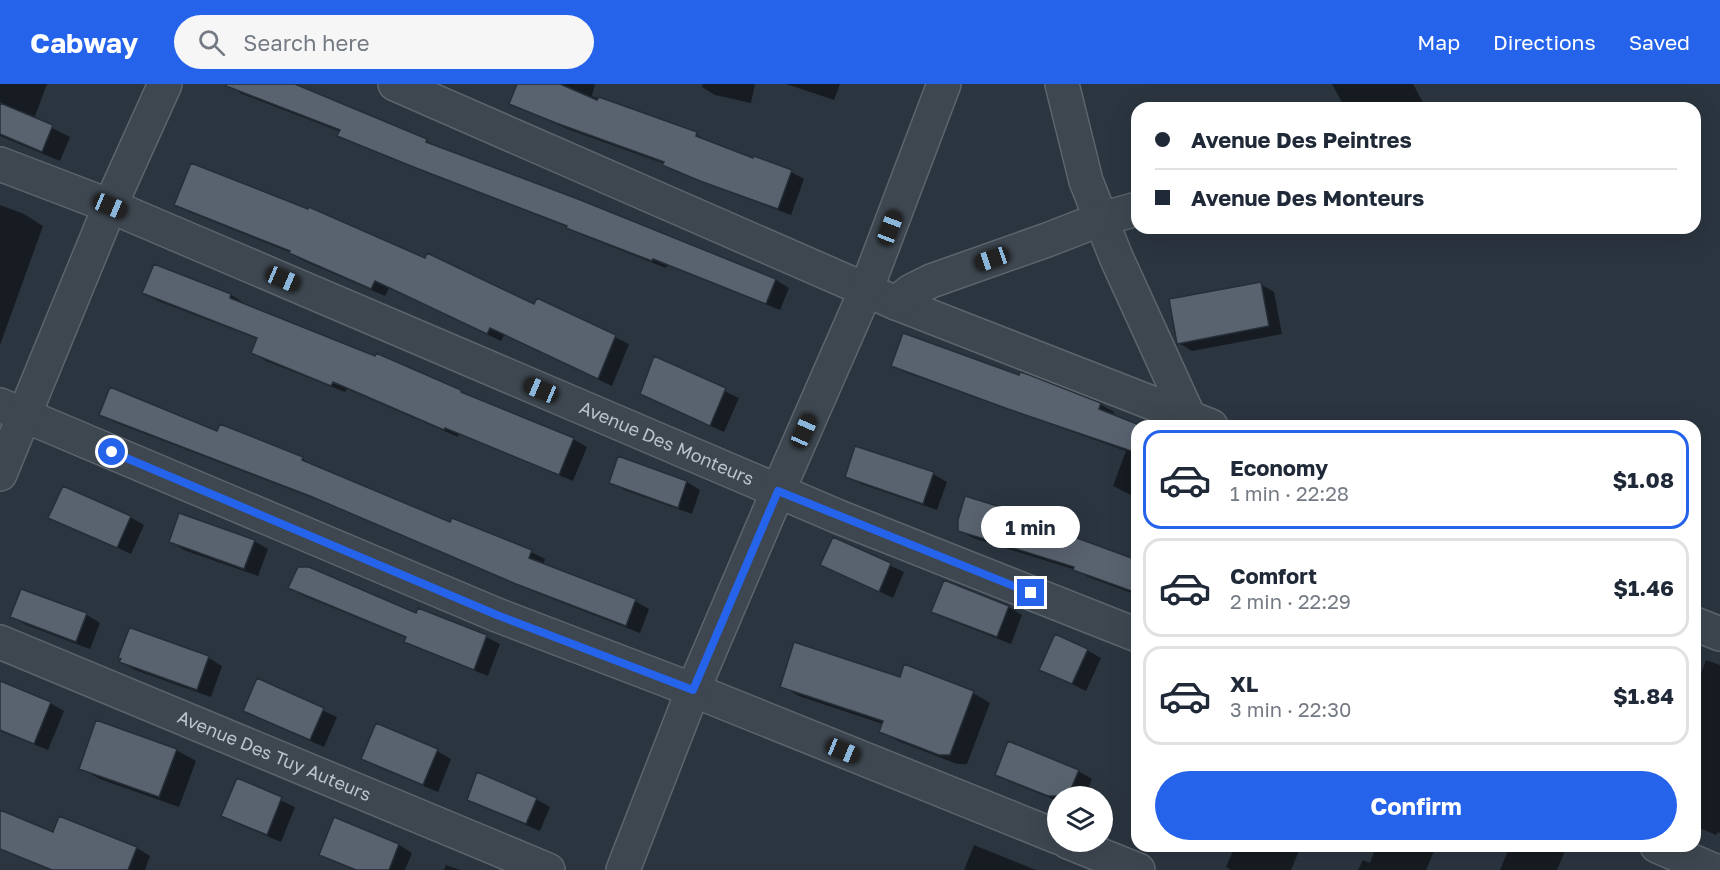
<!DOCTYPE html>
<meta charset="utf-8">
<style>
:root{--surface:#fff;--page:#f6f6f7;--text:#1f2937;--muted:#747a83;--line:#e0e1e3;--accent:#2563eb}
body{margin:0;font-family:"Golos Text",sans-serif;background:var(--page);color:var(--text);height:100vh;display:flex;flex-direction:column;font-size:22px;white-space:nowrap}
*{box-sizing:border-box;margin:0}
p{font-size:20px;color:var(--muted)}
.icon{flex:none;width:33px;height:33px;fill:none;stroke:currentColor;stroke-width:2;stroke-linecap:round;stroke-linejoin:round}
.map{position:relative;flex:1;overflow:hidden}
.side{position:absolute;left:1131px;top:336px;width:570px;height:432px;display:flex;flex-direction:column;background:var(--surface);border-radius:18px;box-shadow:0 6px 24px #0002}
.side>*{flex:none}
.banner{position:absolute;left:1131px;top:18px;width:570px;height:132px;border-radius:18px;box-shadow:0 6px 24px #0002;display:grid;align-content:center;height:132px;padding:0 24px;background:var(--surface)}
.controls{position:absolute;left:1047px;top:702px;display:grid;gap:12px}
.controls a{display:grid;place-items:center;width:66px;height:66px;border-radius:50%;background:var(--surface);box-shadow:0 6px 24px #0002;font-size:30px}
.end{position:absolute;width:27px;height:27px;margin:-14px;border:8px solid #2563eb;background:#fff;box-shadow:0 0 0 3px #fff}
.from{border-radius:50%}
.bubble{position:absolute;height:42px;border-radius:21px;background:var(--surface);box-shadow:0 6px 24px #0002;font-size:20px;font-weight:700;line-height:42px;text-align:center}
.car{position:absolute;width:18px;height:36px;margin:-18px -9px;border-radius:8px;box-shadow:0 0 4px 2px #0007;background:linear-gradient(#222 24%,#8ab4d8 0 40%,#222 0 76%,#8ab4d8 0 86%,#222 0)}
.banner b{display:flex;align-items:center;gap:21px;height:57px;font-size:22px}
.banner b+b{border-top:2px solid var(--line)}
.banner i{width:15px;height:15px;background:var(--text)}
ul{padding:10px 0 0;list-style:none}
li{display:flex;align-items:center;gap:18px;height:99px;margin:0 12px 9px;padding:0 12px;border:3px solid var(--line);border-radius:18px}
li div{flex:1}
li b{display:block;font-size:22px}
li em{font-style:normal;font-weight:700}
li.current{border-color:var(--accent)}
li>.icon{width:54px;height:54px;stroke-width:1.5}
.primary-button{display:flex;gap:12px;margin-top:auto;padding:12px 24px}
.primary-button a{flex:1;height:69px;border-radius:36px;background:var(--accent);color:#fff;font-size:24px;font-weight:700;line-height:69px;text-align:center}
header{display:flex;align-items:center;gap:36px;box-sizing:border-box;height:84px;padding:0 30px;background:var(--accent);color:#fff}
header strong{font-size:28px}
nav{display:flex;gap:33px;margin-inline-start:auto;font-size:21px}
.search{width:420px;height:54px;background:var(--page);display:flex;align-items:center;gap:15px;box-sizing:border-box;padding:0 21px;border-radius:33px;color:var(--muted);font-size:22px}
.map>svg:first-child{display:block}
.shadow{fill:#0007}
.building{fill:#59636f;stroke:#252e37;stroke-width:1.5}
.lines{fill:none;stroke-linecap:round;stroke-linejoin:round}
.minor-casing{stroke:#5c656d;stroke-width:36}
.minor{stroke:#3e4750;stroke-width:33}
.route{stroke:#2563eb;stroke-width:8}
.labels{text-anchor:middle;stroke-width:4.5;stroke-linejoin:round;paint-order:stroke}
.street-label{font-size:18px;fill:#bbc2ca;stroke:#232c35}
</style>
<header>
<strong>Cabway</strong>
<div class="search"><svg class="icon" aria-label="search" viewBox="0 0 24 24"><circle cx="10" cy="10" r="6"/><path d="M15 15l6 6"/></svg>Search here</div>
<nav><a>Map</a><a>Directions</a><a>Saved</a></nav>
</header>
<div class="map">
<svg width="1720" height="786" viewBox="0 0 1720 786">
<rect width="100%" height="100%" fill="#2b3540"/>
<path class="shadow" d="M 0,0 L 47,0 L 34,35 L 70,53 L 60,77 L 0,52 Z
M 229,0 L 291,0 L 427,57 L 440,65 L 577,116 L 776,196 L 789,204 L 780,226 L 667,181 L 666,184 L 582,151 L 570,144 L 353,59 L 339,52 L 341,48 L 242,10 L 229,2 Z
M 518,0 L 595,0 L 592,12 L 696,50 L 709,58 L 791,88 L 804,95 L 791,131 L 677,88 L 665,80 L 570,46 L 524,26 L 511,19 Z
M 703,0 L 755,0 L 751,19 L 715,11 L 702,3 Z
M 786,0 L 840,0 L 834,16 Z
M 1332,0 L 1413,0 L 1426,24 L 1345,24 Z
M 176,120 L 425,176 L 535,222 L 538,216 L 629,260 L 612,302 L 504,251 L 501,257 L 389,204 L 385,212 L 304,177 L 289,168 L 189,128 Z
M 0,121 L 24,130 L 43,142 L 0,261 Z
M 155,181 L 231,211 L 244,219 L 244,221 L 461,307 L 475,315 L 573,355 L 587,363 L 573,397 L 459,350 L 458,353 L 347,305 L 345,308 L 266,277 L 253,269 L 258,255 L 158,217 L 144,209 Z
M 1260,200 L 1274,208 L 1282,250 L 1192,267 L 1179,259 Z
M 654,274 L 739,314 L 724,348 L 642,310 Z
M 893,281 L 1020,293 L 1100,320 L 1114,328 L 1113,332 L 1138,342 L 1137,414 L 1113,402 L 1126,367 L 907,289 Z
M 101,330 L 218,349 L 221,342 L 303,375 L 316,383 L 451,440 L 531,468 L 545,475 L 543,481 L 635,517 L 649,525 L 640,549 L 532,507 L 326,419 L 114,338 Z
M 856,364 L 933,390 L 947,398 L 937,426 L 861,400 L 847,392 Z
M 619,374 L 687,398 L 700,406 L 692,430 L 624,406 L 611,398 Z
M 50,433 L 130,433 L 144,441 L 131,470 Z
M 1048,439 L 1062,447 L 1061,450 L 1137,477 L 1137,511 L 1088,493 L 1076,486 L 973,454 L 959,446 Z
M 834,455 L 904,488 L 893,514 L 822,480 Z
M 254,457 L 268,465 L 258,492 L 184,466 L 171,458 Z
M 944,498 L 1009,523 L 1022,531 L 1011,560 L 947,535 L 933,527 Z
M 290,504 L 417,531 L 486,553 L 500,560 L 488,592 L 420,565 L 406,557 L 407,554 L 304,512 Z
M 22,507 L 87,531 L 100,539 L 90,565 L 26,541 L 12,533 Z
M 130,547 L 209,574 L 222,582 L 211,613 L 135,586 L 121,578 Z
M 1087,566 L 1101,574 L 1086,607 L 1041,585 Z
M 1706,576 L 1720,581 L 1720,749 L 1718,748 L 1716,751 L 1695,742 L 1695,606 Z
M 900,595 L 973,609 L 990,619 L 967,680 L 957,680 L 898,657 L 881,647 L 883,640 L 799,612 L 782,602 Z
M 257,596 L 337,633 L 324,663 L 258,634 L 245,626 Z
M 0,598 L 50,619 L 64,627 L 48,666 L 0,647 Z
M 376,641 L 437,667 L 451,675 L 438,708 L 376,682 L 363,674 Z
M 176,666 L 196,677 L 179,723 L 100,695 L 80,684 Z
M 1078,687 L 1092,695 L 1085,712 L 1058,712 L 1058,717 L 1010,698 L 997,690 Z
M 237,696 L 295,723 L 281,758 L 236,739 L 222,732 Z
M 469,715 L 536,715 L 550,723 L 540,747 L 483,723 Z
M 0,727 L 53,750 L 60,733 L 137,764 L 150,772 L 145,786 L 53,786 L 0,764 Z
M 335,735 L 399,761 L 412,769 L 405,786 L 354,786 L 321,770 Z
M 974,761 L 1036,786 L 964,786 Z
M 1235,762 L 1301,762 L 1291,786 L 1231,786 L 1226,783 Z
M 1376,762 L 1436,762 L 1426,786 L 1358,786 L 1363,776 L 1370,779 Z
M 1510,762 L 1567,762 L 1557,786 L 1500,786 Z
M 446,781 L 460,786 L 444,786 Z"/>
<path class="building" d="M 227,0 L 295,0 L 427,55 L 426,58 L 578,115 L 776,195 L 766,220 L 653,175 L 652,177 L 566,144 L 567,142 L 416,84 L 337,52 L 340,46 L 226,2 Z
M 517,0 L 560,0 L 597,16 L 599,13 L 697,48 L 696,52 L 753,74 L 754,72 L 792,86 L 778,125 L 700,97 L 662,81 L 664,78 L 556,39 L 509,20 Z
M 0,19 L 53,41 L 42,68 L 0,50 Z
M 191,79 L 308,125 L 309,123 L 425,174 L 427,169 L 534,220 L 537,214 L 616,251 L 598,295 L 490,244 L 487,250 L 375,197 L 371,205 L 289,169 L 290,167 L 174,121 Z
M 154,180 L 231,210 L 230,214 L 375,272 L 376,269 L 461,306 L 461,308 L 574,354 L 559,391 L 445,344 L 444,346 L 333,298 L 331,302 L 251,269 L 257,254 L 142,209 Z
M 1261,198 L 1269,242 L 1177,260 L 1169,215 Z
M 903,249 L 1019,291 L 1020,288 L 1027,290 L 1101,319 L 1099,325 L 1137,340 L 1137,369 L 1008,325 L 891,282 Z
M 654,272 L 726,304 L 710,342 L 640,310 Z
M 110,303 L 217,347 L 220,340 L 303,373 L 302,376 L 450,438 L 452,434 L 532,466 L 529,474 L 636,515 L 626,542 L 516,500 L 310,412 L 99,331 Z
M 855,362 L 934,388 L 923,420 L 845,393 Z
M 618,372 L 687,397 L 678,424 L 609,399 Z
M 63,402 L 131,432 L 117,464 L 48,434 Z
M 965,412 L 1049,438 L 1047,443 L 1137,476 L 1137,509 L 1073,486 L 1074,483 L 958,447 L 958,436 Z
M 179,429 L 255,456 L 244,485 L 169,458 Z
M 833,453 L 891,479 L 879,508 L 820,481 Z
M 298,483 L 309,483 L 416,529 L 418,524 L 487,551 L 474,586 L 404,558 L 406,553 L 288,504 Z
M 944,496 L 1009,522 L 997,553 L 931,528 Z
M 21,505 L 87,529 L 76,558 L 10,533 Z
M 131,544 L 209,572 L 197,606 L 119,578 L 121,575 L 118,574 L 129,545 Z
M 1055,550 L 1088,565 L 1072,600 L 1039,586 Z
M 794,558 L 900,593 L 904,580 L 974,607 L 950,671 L 939,671 L 879,648 L 883,637 L 780,603 Z
M 257,594 L 324,624 L 310,656 L 243,627 Z
M 0,597 L 51,618 L 34,660 L 0,646 Z
M 96,636 L 177,665 L 159,713 L 79,685 Z
M 376,639 L 438,665 L 423,701 L 361,675 Z
M 1008,657 L 1079,686 L 1068,712 L 1048,712 L 995,691 Z
M 477,688 L 537,714 L 526,740 L 467,716 Z
M 237,694 L 282,713 L 267,751 L 221,732 Z
M 0,726 L 53,748 L 59,732 L 137,763 L 128,786 L 52,786 L 0,765 Z
M 334,733 L 399,760 L 389,786 L 356,786 L 319,771 Z"/>
<g class="lines">
<g class="minor-casing">
<g id="minor">
<path d="M 395,0 L 896,219 L 1211,342"/>
<path d="M 1062,0 L 1086,97 L 1116,173 L 1189,333"/>
<path id="s1" d="M 0,80 L 110,122 L 839,433 L 1137,551"/>
<path d="M 896,219 L 911,207 L 931,197 L 1047,156 L 1101,135 L 1137,125"/>
<path d="M 0,321 L 497,531 L 693,606 L 1058,753"/>
<path d="M 0,390 L 110,122 L 165,0"/>
<path d="M 1695,540 L 1720,550"/>
<path id="s2" d="M 0,558 L 548,786"/>
<path d="M 1068,758 L 1138,786"/>
<path d="M 1657,762 L 1713,786"/>
<path d="M 623,786 L 693,606 L 778,407 L 866,206 L 944,0"/>
</g>
</g>
<use href="#minor" class="minor"/>
</g>
<g class="lines">
<path class="route" d="M 112,368 L 497,531 L 693,606 L 778,407 L 1031,509"/>
</g>
<g class="labels">
<g class="street-label">
<text dy="6" stroke="none"><textPath href="#s1" startOffset="723">Avenue Des Monteurs</textPath></text>
<text dy="6" stroke="none"><textPath href="#s2" startOffset="297">Avenue Des Tuy Auteurs</textPath></text>
</g>
</g>
</svg>
<div class="controls">
<a><svg class="icon" aria-label="layers" viewBox="0 0 24 24"><path d="M12 4l9 5-9 5-9-5zM3 14l9 5 9-5"/></svg></a>
</div>
<i class="end from" style="left:112px;top:368px"></i>
<i class="end" style="left:1031px;top:509px"></i>
<div class="bubble" style="left:981px;top:422px;width:99px">1 min</div>
<i class="car" style="left:110px;top:122px;rotate:113deg"></i>
<i class="car" style="left:890px;top:144px;rotate:21deg"></i>
<i class="car" style="left:992px;top:175px;rotate:251deg"></i>
<i class="car" style="left:283px;top:195px;rotate:113deg"></i>
<i class="car" style="left:541px;top:306px;rotate:293deg"></i>
<i class="car" style="left:804px;top:347px;rotate:24deg"></i>
<i class="car" style="left:843px;top:667px;rotate:112deg"></i>
<div class="banner">
<b><i class="from"></i>Avenue Des Peintres</b>
<b><i></i>Avenue Des Monteurs</b>
</div>
<section class="side">
<ul>
<li class="current"><svg class="icon" aria-label="car" viewBox="0 0 24 24"><path d="M5 17H2v-5l4-1 3-4h7l3 4 3 1v5h-3M9 17h6M6 11h13"/><circle cx="7" cy="17" r="2"/><circle cx="17" cy="17" r="2"/></svg><div><b>Economy</b><p>1 min · 22:28</p></div><em>$1.08</em></li>
<li><svg class="icon" aria-label="car" viewBox="0 0 24 24"><path d="M5 17H2v-5l4-1 3-4h7l3 4 3 1v5h-3M9 17h6M6 11h13"/><circle cx="7" cy="17" r="2"/><circle cx="17" cy="17" r="2"/></svg><div><b>Comfort</b><p>2 min · 22:29</p></div><em>$1.46</em></li>
<li><svg class="icon" aria-label="car" viewBox="0 0 24 24"><path d="M5 17H2v-5l4-1 3-4h7l3 4 3 1v5h-3M9 17h6M6 11h13"/><circle cx="7" cy="17" r="2"/><circle cx="17" cy="17" r="2"/></svg><div><b>XL</b><p>3 min · 22:30</p></div><em>$1.84</em></li>
</ul>
<div class="primary-button"><a>Confirm</a></div>
</section>
</div>
